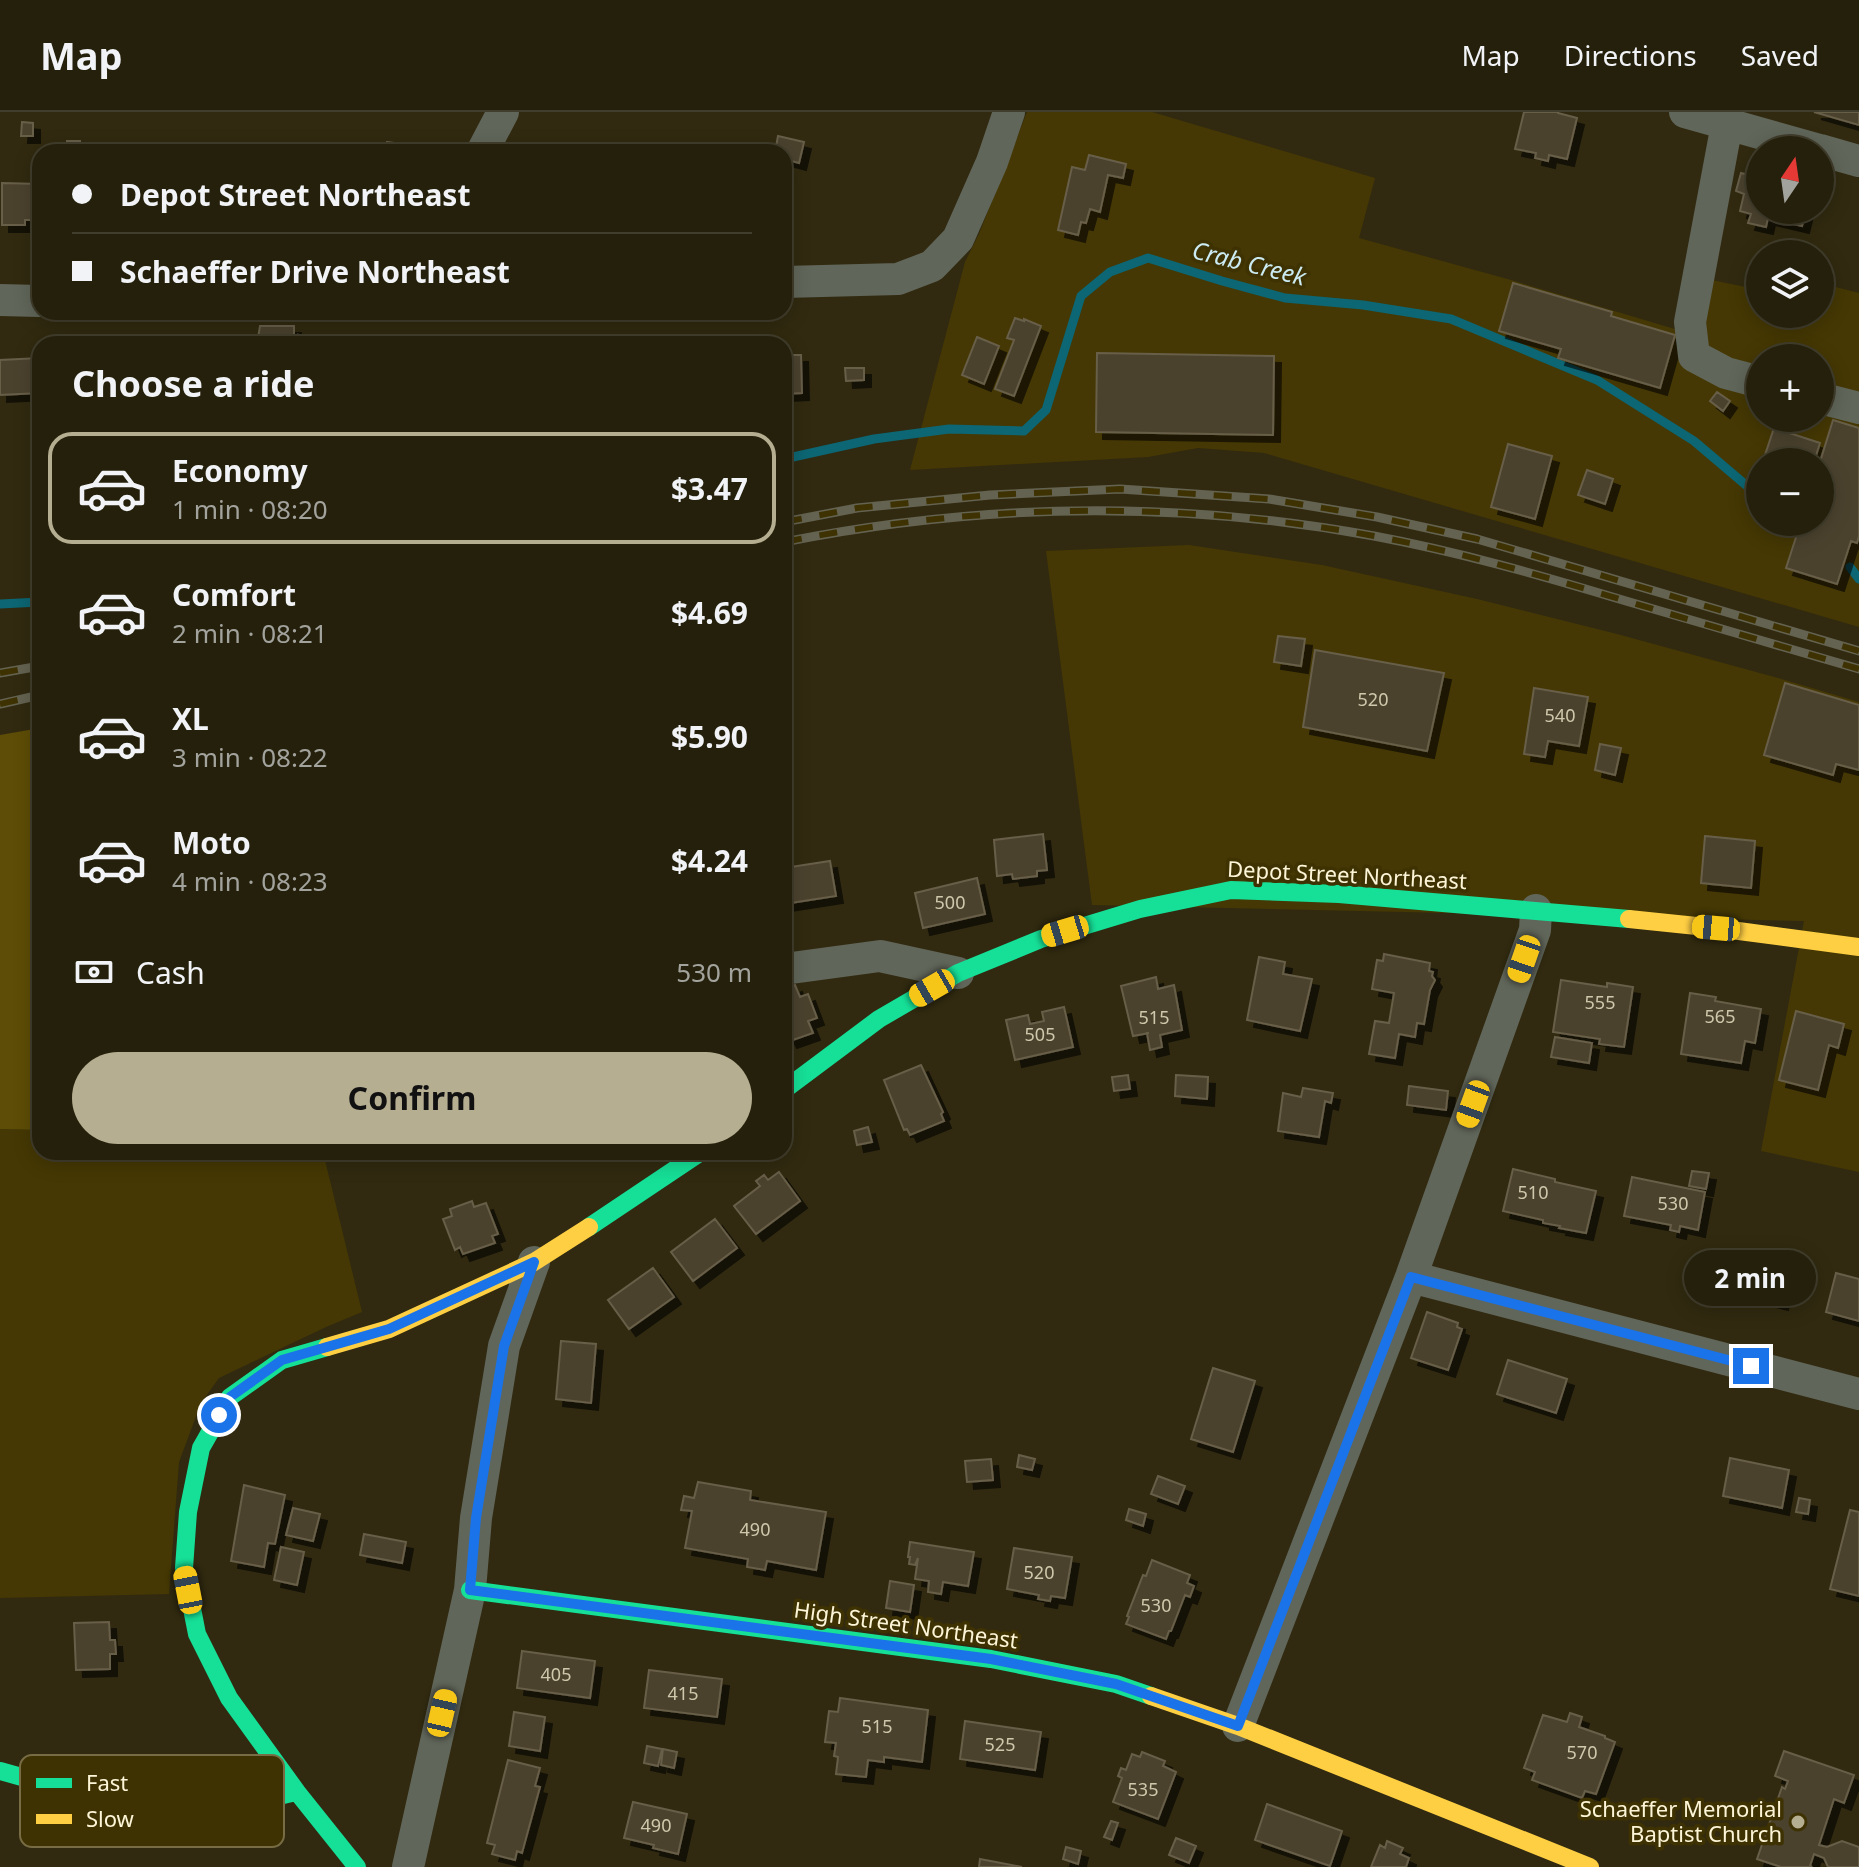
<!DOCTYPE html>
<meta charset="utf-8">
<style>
:root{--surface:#25200c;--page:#2d2815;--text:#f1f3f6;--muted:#a3a39d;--line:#423e2d;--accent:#b6ae91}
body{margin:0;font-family:"Noto Sans",sans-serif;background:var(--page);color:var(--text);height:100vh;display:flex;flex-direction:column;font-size:30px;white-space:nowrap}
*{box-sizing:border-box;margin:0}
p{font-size:26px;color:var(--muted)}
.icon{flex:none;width:44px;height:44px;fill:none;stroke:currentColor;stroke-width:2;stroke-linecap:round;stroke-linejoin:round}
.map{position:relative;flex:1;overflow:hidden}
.panel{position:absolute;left:32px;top:224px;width:760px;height:824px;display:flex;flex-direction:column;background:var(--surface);border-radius:24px;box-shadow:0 4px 20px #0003,0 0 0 2px var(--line)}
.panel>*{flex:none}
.top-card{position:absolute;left:32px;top:32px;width:760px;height:176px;border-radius:24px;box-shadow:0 4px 20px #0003,0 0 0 2px var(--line);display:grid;align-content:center;height:176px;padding:0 40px;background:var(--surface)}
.needle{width:52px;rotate:13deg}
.buttons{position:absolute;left:1746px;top:24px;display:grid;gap:16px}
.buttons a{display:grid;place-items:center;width:88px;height:88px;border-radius:50%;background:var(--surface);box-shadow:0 4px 20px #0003,0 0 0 2px var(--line);font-size:40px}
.end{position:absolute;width:36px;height:36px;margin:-18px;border:10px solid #1a73e8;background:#fff;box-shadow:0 0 0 4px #fff}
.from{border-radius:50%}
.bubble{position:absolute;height:56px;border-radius:28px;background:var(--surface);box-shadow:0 4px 20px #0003,0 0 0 2px var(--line);font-size:26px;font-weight:700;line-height:56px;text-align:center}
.car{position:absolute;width:24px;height:48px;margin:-24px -12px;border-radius:10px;box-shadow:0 0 6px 2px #0007;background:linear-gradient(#f5c518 24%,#345 0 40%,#f5c518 0 76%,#345 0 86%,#f5c518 0)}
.top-card b{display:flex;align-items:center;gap:28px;height:76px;font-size:30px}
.top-card b+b{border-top:2px solid var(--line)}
.top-card i{width:20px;height:20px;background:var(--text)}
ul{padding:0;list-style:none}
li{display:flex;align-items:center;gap:24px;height:112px;margin:0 16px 12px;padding:0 24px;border:4px solid transparent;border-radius:24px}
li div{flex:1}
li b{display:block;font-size:30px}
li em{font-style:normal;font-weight:700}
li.current{border-color:var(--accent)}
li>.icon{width:72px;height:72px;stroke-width:1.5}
h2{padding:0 40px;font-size:36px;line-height:96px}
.pay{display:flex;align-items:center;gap:20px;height:88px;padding:0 40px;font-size:30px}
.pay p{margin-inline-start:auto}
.primary-button{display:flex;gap:16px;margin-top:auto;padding:16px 40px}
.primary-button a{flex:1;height:92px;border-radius:48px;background:var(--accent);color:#111;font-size:32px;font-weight:700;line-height:92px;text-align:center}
header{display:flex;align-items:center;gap:48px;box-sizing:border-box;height:112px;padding:0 40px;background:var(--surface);border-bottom:2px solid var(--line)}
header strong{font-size:38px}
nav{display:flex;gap:44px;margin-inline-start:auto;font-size:28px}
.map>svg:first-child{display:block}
.built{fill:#453804;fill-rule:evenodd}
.green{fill:#5d4d06}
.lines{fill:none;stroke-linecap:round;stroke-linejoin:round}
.stream{stroke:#0c6673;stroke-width:9}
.building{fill:#4b422d;stroke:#685e49;stroke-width:2;filter:url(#shadow)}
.street{stroke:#61665a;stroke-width:32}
.fast{stroke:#16e098;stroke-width:18}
.slow{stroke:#ffcf43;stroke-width:18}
.rail-casing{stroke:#646351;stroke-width:9}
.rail{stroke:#3e3203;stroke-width:6;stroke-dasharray:18;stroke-linecap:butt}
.route{stroke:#1a73e8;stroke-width:10}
.poi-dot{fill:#b6ae91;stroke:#3e3203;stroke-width:3}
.labels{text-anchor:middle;stroke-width:7;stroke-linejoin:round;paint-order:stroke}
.number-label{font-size:18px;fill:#d0c8ac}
.street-label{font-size:22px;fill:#fdf5d7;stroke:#3e3203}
.poi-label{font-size:22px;fill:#fdf5d7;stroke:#3e3203;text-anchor:end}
.water-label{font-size:24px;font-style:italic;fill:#ccebf2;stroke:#3e3203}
.key{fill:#3e3203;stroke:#776c43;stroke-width:2}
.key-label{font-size:22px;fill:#fdf5d7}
</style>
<header>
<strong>Map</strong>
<nav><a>Map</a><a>Directions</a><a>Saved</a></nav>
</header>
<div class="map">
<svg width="1859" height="1755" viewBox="0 0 1859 1755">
<defs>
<filter id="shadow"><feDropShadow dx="7" dy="7" stdDeviation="0" flood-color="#0009"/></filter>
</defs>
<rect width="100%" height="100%" fill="#312a10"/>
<path class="built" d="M 1027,0 L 1152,0 L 1375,66 L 1359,126 L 1511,168 L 1698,224 L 1707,167 L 1760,178 L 1760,202 L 1820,202 L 1820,171 L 1859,181 L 1859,515 L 1264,341 L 1198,336 L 1148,345 L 910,358 L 965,150 L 979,122 ZM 1760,246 L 1820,246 L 1820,306 L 1760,306 ZM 1760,350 L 1820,350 L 1820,410 L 1760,410 Z
M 1189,433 L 1322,453 L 1477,487 L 1617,522 L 1778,566 L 1859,590 L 1859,1060 L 1761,1039 L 1804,809 L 1092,793 L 1046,439 Z
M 0,1017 L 40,1018 L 40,1040 L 77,1040 L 103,1044 L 108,1040 L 263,1040 L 293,1045 L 323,1040 L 362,1200 L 326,1215 L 219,1266 L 201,1291 L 179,1350 L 169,1482 L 0,1486 Z"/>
<path class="green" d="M 40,616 L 40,1018 L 0,1017 L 0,623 Z"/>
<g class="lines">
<path class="stream" d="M 784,347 L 874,327 L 949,317 L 1024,319 L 1046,298 L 1081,184 L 1110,160 L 1148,146 L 1222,169 L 1285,186 L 1363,193 L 1451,207 L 1597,268 L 1694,329 L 1760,385
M 1790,410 L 1791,411
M 1850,455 L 1859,467
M 0,492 L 40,490"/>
</g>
<path class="building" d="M 1524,0 L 1558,0 L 1558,1 L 1577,6 L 1567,47 L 1549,43 L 1548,49 L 1535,46 L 1536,41 L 1515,37 Z
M 1814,0 L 1859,0 L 1859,13 Z
M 22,10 L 33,11 L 33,24 L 21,24 Z
M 778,24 L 804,30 L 799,51 L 784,47 L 784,40 L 775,40 Z
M 67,29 L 80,29 L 80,40 L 67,40 Z
M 387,30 L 410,33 L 409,40 L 386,40 Z
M 1089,43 L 1126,52 L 1123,66 L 1108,63 L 1100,100 L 1090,97 L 1086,111 L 1081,110 L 1078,123 L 1058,118 L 1072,55 L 1085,58 Z
M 1741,61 L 1760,66 L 1760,98 L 1806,98 L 1802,114 L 1768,106 L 1766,115 L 1748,111 L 1751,102 L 1740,99 L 1744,82 L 1736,79 Z
M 2,71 L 40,72 L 40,108 L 25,108 L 25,113 L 2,113 Z
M 1513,171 L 1612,200 L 1611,204 L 1675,223 L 1660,276 L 1558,246 L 1561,237 L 1499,219 Z
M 1015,206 L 1024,209 L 1024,207 L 1041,214 L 1014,284 L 995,277 L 1014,228 L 1007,226 Z
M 260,214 L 294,214 L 294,224 L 297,223 L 296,232 L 257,232 Z
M 977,225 L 999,234 L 984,272 L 962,263 Z
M 784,237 L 785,243 L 801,243 L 802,281 L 784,282 Z
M 1097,241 L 1274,244 L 1273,323 L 1096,320 Z
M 40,246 L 40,281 L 0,283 L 0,248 Z
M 845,256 L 864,256 L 864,268 L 846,269 Z
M 1717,280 L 1730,289 L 1723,299 L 1710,289 Z
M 1833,308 L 1859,316 L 1859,424 L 1857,431 L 1851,429 L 1837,472 L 1786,456 L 1801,410 L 1820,410 L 1820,350 Z
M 1774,316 L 1820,331 L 1814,350 L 1763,349 Z
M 1508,332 L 1552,344 L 1535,407 L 1491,395 Z
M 1587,358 L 1613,367 L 1605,392 L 1578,383 Z
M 1278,524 L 1305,527 L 1301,554 L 1274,550 Z
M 1315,538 L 1444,561 L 1427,639 L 1303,615 Z
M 1785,571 L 1859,593 L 1859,658 L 1836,652 L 1833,663 L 1764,643 Z
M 1534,576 L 1588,585 L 1579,634 L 1548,629 L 1545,645 L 1524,642 Z
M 1600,632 L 1621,636 L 1615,663 L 1595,658 Z
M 1043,722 L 1047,758 L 1037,759 L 1037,764 L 1013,767 L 1012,762 L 997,764 L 994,728 Z
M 1705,724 L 1755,729 L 1751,776 L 1701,771 Z
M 830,749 L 836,784 L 784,792 L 784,756 Z
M 977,766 L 985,802 L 923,816 L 915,781 Z
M 1384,842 L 1430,851 L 1429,859 L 1433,860 L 1432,864 L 1435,868 L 1430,878 L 1424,912 L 1417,911 L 1415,925 L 1399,922 L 1395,946 L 1369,942 L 1375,909 L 1389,911 L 1394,881 L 1372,877 L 1377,848 L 1383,849 Z
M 1259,845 L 1285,850 L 1283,862 L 1312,867 L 1300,919 L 1247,908 Z
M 1156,865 L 1158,877 L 1174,873 L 1182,918 L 1160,923 L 1162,935 L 1150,938 L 1147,921 L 1149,921 L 1133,924 L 1121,874 Z
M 1561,868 L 1607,875 L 1607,871 L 1633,875 L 1624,935 L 1599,932 L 1600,927 L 1553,920 Z
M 795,873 L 800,885 L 808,882 L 817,906 L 808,909 L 813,921 L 790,929 L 788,925 L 784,926 L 784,877 Z
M 1690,881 L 1716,885 L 1715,889 L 1761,897 L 1755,931 L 1745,929 L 1741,951 L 1681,942 Z
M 1064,895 L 1073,935 L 1015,948 L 1006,908 L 1028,903 L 1030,912 L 1044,909 L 1042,900 Z
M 1796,899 L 1844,912 L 1838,936 L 1829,933 L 1818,978 L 1779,968 Z
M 1555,925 L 1592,931 L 1589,951 L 1551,945 Z
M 921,953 L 943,1000 L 941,1002 L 944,1009 L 910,1023 L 907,1017 L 904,1018 L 884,968 Z
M 1128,963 L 1130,977 L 1114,979 L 1112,965 Z
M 1176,963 L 1208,965 L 1207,987 L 1175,984 Z
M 1409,974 L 1448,979 L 1446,998 L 1407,993 Z
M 1303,976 L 1333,981 L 1331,991 L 1325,989 L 1319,1025 L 1278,1019 L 1283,981 L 1301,985 Z
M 868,1015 L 872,1030 L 857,1033 L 854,1019 Z
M 1513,1057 L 1555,1067 L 1555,1070 L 1596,1079 L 1586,1121 L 1559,1116 L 1560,1114 L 1543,1111 L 1543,1108 L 1503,1099 Z
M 1692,1059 L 1709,1061 L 1706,1077 L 1689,1074 Z
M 779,1060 L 800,1089 L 756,1122 L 734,1094 L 760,1074 L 756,1069 L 764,1063 L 768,1068 Z
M 1632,1065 L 1705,1080 L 1698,1118 L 1680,1114 L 1679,1120 L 1670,1118 L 1671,1113 L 1624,1104 Z
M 472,1089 L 474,1095 L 486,1091 L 498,1122 L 492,1124 L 495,1131 L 463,1142 L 460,1135 L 455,1138 L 443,1107 L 452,1104 L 450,1097 Z
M 715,1107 L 737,1136 L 693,1169 L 671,1140 Z
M 1746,1142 L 1790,1152 L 1781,1191 L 1737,1180 Z
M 653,1156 L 674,1185 L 629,1217 L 608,1188 Z
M 1836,1161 L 1859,1167 L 1859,1209 L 1826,1200 Z
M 1427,1200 L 1458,1211 L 1457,1215 L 1462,1217 L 1448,1258 L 1411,1246 Z
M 561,1229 L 596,1232 L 591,1291 L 556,1287 Z
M 1508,1248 L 1567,1267 L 1556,1301 L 1497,1282 Z
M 1213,1256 L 1255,1269 L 1233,1340 L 1191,1327 Z
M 1019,1343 L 1035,1347 L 1032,1358 L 1017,1355 Z
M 1730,1346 L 1789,1358 L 1782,1396 L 1723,1384 Z
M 991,1347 L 993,1368 L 967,1370 L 965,1349 Z
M 1158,1364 L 1185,1374 L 1178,1392 L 1151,1382 Z
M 698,1370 L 751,1379 L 750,1388 L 826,1400 L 816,1458 L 767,1449 L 765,1458 L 747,1455 L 748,1447 L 685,1436 L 692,1399 L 681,1398 L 684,1384 L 694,1386 Z
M 244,1373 L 285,1383 L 275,1432 L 268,1431 L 264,1455 L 231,1449 Z
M 1799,1386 L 1810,1388 L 1808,1402 L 1796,1400 Z
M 293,1396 L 320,1402 L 313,1429 L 286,1423 Z
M 1129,1397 L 1146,1402 L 1143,1414 L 1126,1408 Z
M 1850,1398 L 1859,1400 L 1859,1484 L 1830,1477 Z
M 364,1422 L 406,1430 L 402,1451 L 360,1443 Z
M 910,1430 L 974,1440 L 968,1474 L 943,1470 L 941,1482 L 928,1480 L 929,1469 L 915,1467 L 918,1446 L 915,1453 L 909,1452 L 910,1445 L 908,1445 Z
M 281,1435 L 304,1440 L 297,1473 L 274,1468 Z
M 1014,1436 L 1072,1445 L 1065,1486 L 1051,1484 L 1050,1489 L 1038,1487 L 1039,1483 L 1007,1477 Z
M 1152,1448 L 1190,1463 L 1187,1471 L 1194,1474 L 1190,1485 L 1185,1483 L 1171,1519 L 1169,1519 L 1166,1527 L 1126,1512 L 1129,1505 L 1127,1504 L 1143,1463 L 1146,1464 Z
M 890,1469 L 914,1473 L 910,1500 L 886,1496 Z
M 109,1510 L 110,1528 L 115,1528 L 116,1542 L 110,1542 L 110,1557 L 76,1558 L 74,1511 Z
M 522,1539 L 595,1549 L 590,1586 L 517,1576 Z
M 649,1558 L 722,1567 L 717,1605 L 644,1596 Z
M 840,1586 L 928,1598 L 922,1650 L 884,1645 L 884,1650 L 868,1648 L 866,1665 L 836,1662 L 838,1645 L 834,1644 L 836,1631 L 825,1630 L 829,1599 L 838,1600 Z
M 514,1600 L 545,1605 L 540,1639 L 509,1634 Z
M 1570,1601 L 1582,1605 L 1579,1615 L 1605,1624 L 1605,1626 L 1615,1630 L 1596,1682 L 1585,1679 L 1582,1686 L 1532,1668 L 1535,1660 L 1524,1656 L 1543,1603 L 1567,1610 Z
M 965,1609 L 1041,1620 L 1035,1658 L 960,1647 Z
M 647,1634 L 662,1637 L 658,1654 L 644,1651 Z
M 663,1637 L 677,1640 L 674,1656 L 661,1653 Z
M 1784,1639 L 1854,1663 L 1844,1691 L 1834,1687 L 1819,1733 L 1827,1735 L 1842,1729 L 1859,1735 L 1859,1755 L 1828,1755 L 1824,1746 L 1814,1742 L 1810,1754 L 1812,1755 L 1781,1755 L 1757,1747 L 1782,1675 L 1785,1677 L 1788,1669 L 1775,1664 Z
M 1142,1640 L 1165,1649 L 1163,1654 L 1176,1660 L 1158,1707 L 1113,1690 L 1122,1666 L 1118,1664 L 1121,1656 L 1126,1658 L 1132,1642 L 1140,1645 Z
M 508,1648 L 540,1656 L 535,1674 L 540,1675 L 522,1741 L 517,1739 L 515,1748 L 492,1742 L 495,1733 L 487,1731 Z
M 633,1690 L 687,1702 L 678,1742 L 653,1736 L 654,1733 L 624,1726 Z
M 1267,1692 L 1342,1719 L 1330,1754 L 1255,1728 Z
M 1111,1709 L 1118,1711 L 1112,1728 L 1104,1725 Z
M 1176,1726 L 1196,1734 L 1189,1751 L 1169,1743 Z
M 1387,1729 L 1403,1736 L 1400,1742 L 1409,1746 L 1406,1755 L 1371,1755 L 1380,1733 L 1385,1736 Z
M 1066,1735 L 1081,1739 L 1078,1752 L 1063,1747 Z
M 980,1747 L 1022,1755 L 979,1755 Z"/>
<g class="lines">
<path class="street" d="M 1685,0 L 1819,38
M 1727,12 L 1690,210 L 1694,244 L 1726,261 L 1760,270
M 1820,38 L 1859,49
M 482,40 L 503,0
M 784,170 L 898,167 L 932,154 L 958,127 L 992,50 L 1009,0
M 0,188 L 40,189
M 1820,286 L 1859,296
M 784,857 L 880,844 L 958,861
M 1411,1165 L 1859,1282
M 1238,1614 L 1411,1165 L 1535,818 L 1536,798
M 408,1755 L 470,1478 L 476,1406 L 504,1234 L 534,1150"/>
<path class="fast" d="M 784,978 L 879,907 L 958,861 L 1041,827 L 1140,797 L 1231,778 L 1339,782 L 1629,807
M 589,1115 L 701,1040
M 327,1235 L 282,1248 L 230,1285 L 201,1336 L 188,1400 L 184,1456 L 197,1522 L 229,1586 L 297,1680 L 357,1755
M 470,1478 L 991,1547 L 1116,1572 L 1151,1584
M 0,1659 C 76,1681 157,1699 237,1692 C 257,1690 277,1684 297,1680"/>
<path class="slow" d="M 1629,807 L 1716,816 L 1859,835
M 327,1235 L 389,1217 L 534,1150 L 589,1115
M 1151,1584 L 1238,1614 L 1590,1755"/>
<g class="rail-casing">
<path id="rail" d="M 784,410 L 857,396 L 990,383 L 1120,377 L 1269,387 L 1377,405 L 1477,427 L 1859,539
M 784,430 C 980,391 1178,388 1374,424 C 1460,440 1543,464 1626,489 C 1704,512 1781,534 1859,557
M 0,561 L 40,554
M 0,592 L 40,583"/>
</g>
<use href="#rail" class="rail"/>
</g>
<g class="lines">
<path class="route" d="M 219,1303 L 230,1285 L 282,1248 L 389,1217 L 534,1150 L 504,1234 L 476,1406 L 470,1478 L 991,1547 L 1116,1572 L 1238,1614 L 1411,1165 L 1751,1254"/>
</g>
<circle class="poi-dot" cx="1798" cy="1710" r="8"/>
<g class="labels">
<g class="number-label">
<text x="1373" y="594">520</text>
<text x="1560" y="610">540</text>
<text x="950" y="797">500</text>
<text x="1600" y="897">555</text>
<text x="1720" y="911">565</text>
<text x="1154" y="912">515</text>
<text x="1040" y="929">505</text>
<text x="1533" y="1087">510</text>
<text x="1673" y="1098">530</text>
<text x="755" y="1424">490</text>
<text x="1039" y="1467">520</text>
<text x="1156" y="1500">530</text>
<text x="556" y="1569">405</text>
<text x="683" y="1588">415</text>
<text x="877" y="1621">515</text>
<text x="1000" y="1639">525</text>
<text x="1582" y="1647">570</text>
<text x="1143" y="1684">535</text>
<text x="656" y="1720">490</text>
</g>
<g class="street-label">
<text transform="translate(1347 763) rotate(3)" y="8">Depot Street Northeast</text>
<text transform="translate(906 1513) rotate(8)" y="8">High Street Northeast</text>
</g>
<g class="poi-label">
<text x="1782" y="1705">Schaeffer Memorial<tspan x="1782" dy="25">Baptist Church</tspan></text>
</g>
<g class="water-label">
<text transform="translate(1249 152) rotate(14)" y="8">Crab Creek</text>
</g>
</g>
<rect x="20" y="1643" width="264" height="92" rx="12" class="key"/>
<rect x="36" y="1666" width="36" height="10" fill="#16e098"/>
<rect x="36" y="1702" width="36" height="10" fill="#ffcf43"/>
<g class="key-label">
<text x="86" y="1679">Fast</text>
<text x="86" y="1715">Slow</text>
</g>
</svg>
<div class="buttons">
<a><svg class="needle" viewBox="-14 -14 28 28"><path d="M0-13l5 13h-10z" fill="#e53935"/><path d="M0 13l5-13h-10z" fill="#a3a39d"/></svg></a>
<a><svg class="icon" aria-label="layers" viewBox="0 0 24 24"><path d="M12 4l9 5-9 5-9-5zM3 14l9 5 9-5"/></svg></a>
<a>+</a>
<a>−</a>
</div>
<i class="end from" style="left:219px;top:1303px"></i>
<i class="end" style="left:1751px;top:1254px"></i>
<div class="bubble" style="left:1684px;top:1138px;width:132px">2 min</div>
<i class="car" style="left:1716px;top:816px;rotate:275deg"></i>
<i class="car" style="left:1065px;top:819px;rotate:253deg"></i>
<i class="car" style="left:1524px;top:847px;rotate:199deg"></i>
<i class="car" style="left:932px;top:876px;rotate:240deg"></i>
<i class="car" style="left:1473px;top:992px;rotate:200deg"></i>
<i class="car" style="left:188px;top:1478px;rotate:349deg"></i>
<i class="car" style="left:442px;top:1601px;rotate:13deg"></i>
<div class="top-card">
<b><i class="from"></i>Depot Street Northeast</b>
<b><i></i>Schaeffer Drive Northeast</b>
</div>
<section class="panel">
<h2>Choose a ride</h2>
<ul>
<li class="current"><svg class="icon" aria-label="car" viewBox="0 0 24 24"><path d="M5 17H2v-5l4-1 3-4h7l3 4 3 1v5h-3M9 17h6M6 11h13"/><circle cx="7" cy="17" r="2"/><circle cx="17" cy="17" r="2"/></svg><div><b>Economy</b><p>1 min · 08:20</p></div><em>$3.47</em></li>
<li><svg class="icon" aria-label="car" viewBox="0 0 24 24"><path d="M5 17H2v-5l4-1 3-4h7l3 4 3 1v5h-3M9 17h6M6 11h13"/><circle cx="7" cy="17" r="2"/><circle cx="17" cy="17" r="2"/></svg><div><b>Comfort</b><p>2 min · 08:21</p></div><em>$4.69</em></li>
<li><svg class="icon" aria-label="car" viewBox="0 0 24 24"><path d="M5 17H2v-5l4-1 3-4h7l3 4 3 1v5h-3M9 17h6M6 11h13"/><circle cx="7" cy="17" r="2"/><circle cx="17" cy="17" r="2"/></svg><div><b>XL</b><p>3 min · 08:22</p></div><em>$5.90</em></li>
<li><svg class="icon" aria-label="car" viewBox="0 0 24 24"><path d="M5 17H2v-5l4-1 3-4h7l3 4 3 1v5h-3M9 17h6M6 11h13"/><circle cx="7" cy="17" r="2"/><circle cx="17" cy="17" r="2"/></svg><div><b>Moto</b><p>4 min · 08:23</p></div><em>$4.24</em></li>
</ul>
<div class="pay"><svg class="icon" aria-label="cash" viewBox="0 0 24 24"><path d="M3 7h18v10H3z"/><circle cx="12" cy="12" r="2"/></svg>Cash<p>530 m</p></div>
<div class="primary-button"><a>Confirm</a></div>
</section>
</div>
